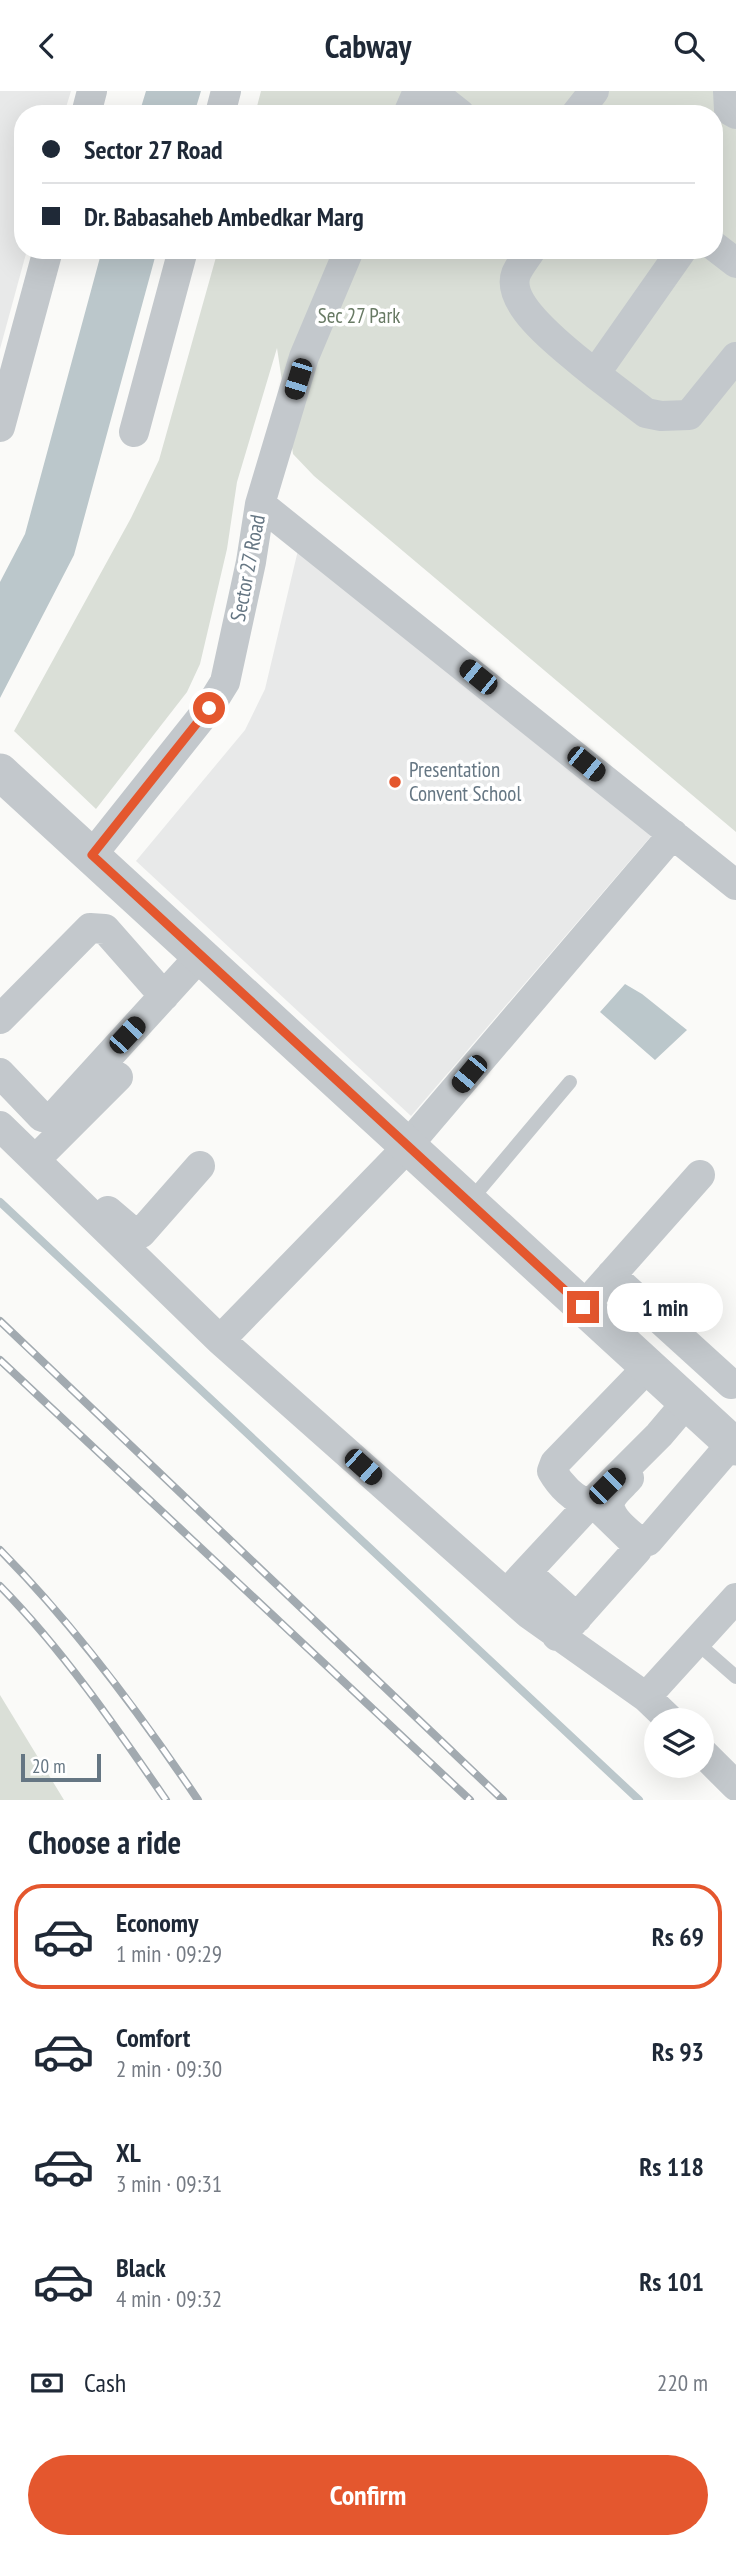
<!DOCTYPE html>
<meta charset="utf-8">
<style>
:root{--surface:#fff;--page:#f6f6f7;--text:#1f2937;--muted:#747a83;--line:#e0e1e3;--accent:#e4572e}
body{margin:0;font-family:"PT Sans Narrow",sans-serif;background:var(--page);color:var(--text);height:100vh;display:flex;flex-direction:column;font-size:26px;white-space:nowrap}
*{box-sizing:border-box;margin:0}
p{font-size:23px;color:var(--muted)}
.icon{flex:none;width:38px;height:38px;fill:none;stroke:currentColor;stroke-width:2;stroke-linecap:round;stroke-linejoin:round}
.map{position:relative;height:1709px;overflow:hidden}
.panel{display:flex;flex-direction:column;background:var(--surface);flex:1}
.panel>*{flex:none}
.guide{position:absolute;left:14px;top:14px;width:709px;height:154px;border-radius:28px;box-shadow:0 7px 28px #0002;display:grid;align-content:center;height:154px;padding:0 28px;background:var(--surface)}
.tools{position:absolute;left:644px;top:1617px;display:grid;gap:14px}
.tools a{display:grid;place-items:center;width:70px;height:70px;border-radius:50%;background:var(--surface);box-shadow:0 7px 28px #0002;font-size:35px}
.scale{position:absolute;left:21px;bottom:18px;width:80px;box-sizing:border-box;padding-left:7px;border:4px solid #657683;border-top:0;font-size:19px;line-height:24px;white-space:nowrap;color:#657683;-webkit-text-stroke:5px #fff;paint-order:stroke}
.end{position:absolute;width:32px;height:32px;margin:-16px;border:9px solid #e4572e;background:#fff;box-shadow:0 0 0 4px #fff}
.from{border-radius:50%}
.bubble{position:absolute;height:49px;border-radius:24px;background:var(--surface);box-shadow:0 7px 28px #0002;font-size:23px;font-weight:800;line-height:49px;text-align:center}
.car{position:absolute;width:21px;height:42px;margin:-21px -10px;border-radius:9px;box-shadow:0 0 5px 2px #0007;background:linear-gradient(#222 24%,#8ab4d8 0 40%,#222 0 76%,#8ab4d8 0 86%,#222 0)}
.guide b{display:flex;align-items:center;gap:24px;height:66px;font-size:26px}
.guide b+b{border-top:2px solid var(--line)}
.guide i{width:18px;height:18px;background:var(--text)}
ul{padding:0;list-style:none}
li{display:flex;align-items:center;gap:21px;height:105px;margin:0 14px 10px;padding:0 14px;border:4px solid transparent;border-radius:28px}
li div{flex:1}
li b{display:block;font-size:26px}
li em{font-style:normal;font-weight:800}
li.current{border-color:var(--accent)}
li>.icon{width:63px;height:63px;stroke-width:1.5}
h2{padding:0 28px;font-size:32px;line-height:84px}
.pay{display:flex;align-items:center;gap:18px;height:77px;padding:0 28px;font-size:26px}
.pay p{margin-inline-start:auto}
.action{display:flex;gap:14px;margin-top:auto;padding:14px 28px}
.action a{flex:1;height:80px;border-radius:42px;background:var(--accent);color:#fff;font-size:28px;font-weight:800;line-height:80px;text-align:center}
header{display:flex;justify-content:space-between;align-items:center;height:91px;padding:0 28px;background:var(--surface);font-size:32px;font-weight:800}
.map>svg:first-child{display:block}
.built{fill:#e8e9e9}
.green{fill:#dadfd7}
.water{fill:#bbc7cb}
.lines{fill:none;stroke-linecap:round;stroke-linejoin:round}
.stream{stroke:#bbc7cb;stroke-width:8}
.service{stroke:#c3c8cc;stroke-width:14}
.minor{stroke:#c3c8cc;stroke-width:30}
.tertiary{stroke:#c3c8cc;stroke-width:37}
.rail-casing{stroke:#a2aab0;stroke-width:8}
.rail{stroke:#fff;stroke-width:5;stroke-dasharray:16;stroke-linecap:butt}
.route{stroke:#e4572e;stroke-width:9}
.poi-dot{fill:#e4572e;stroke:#fff;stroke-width:2.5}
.labels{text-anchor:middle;stroke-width:7;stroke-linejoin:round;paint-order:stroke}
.park-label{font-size:21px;fill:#687a64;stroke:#fff}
.street-label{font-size:21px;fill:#657683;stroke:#fff}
.poi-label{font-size:21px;fill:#657683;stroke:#fff;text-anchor:start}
</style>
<header><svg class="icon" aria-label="back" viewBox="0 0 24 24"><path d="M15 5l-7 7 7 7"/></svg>Cabway<svg class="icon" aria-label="search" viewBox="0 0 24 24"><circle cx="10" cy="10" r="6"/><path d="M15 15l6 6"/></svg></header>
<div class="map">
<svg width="736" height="1709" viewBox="0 0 736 1709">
<rect width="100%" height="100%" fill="#fafaf8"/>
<path class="built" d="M 0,0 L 71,0 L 64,23 L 23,23 L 23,159 L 27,159 L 0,258 Z
M 299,455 L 652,744 L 411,1025 L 136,770 L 245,639 L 265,598 Z"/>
<path class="green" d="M 261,0 L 736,0 L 736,741 L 314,385 L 293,363 L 277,257 L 237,391 L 227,458 L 200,573 L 187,601 L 96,718 L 14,640 L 131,427 L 159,369 L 218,159 L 714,159 L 714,23 L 255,23 Z
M 0,1604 L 64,1709 L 0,1709 Z"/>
<path class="water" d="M 146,0 L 201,0 L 194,23 L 139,23 Z
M 102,159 L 157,159 L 74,464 L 0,607 L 0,491 L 25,443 Z
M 625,893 L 642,903 L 687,939 L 655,969 L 600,921 Z"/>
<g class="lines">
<path class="stream" d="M 0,1111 L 639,1709"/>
<path class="service" d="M 469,1111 L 570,991
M 696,1551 L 736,1586"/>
<path class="minor" d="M 431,0 L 460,23
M 728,0 L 729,19 L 736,23
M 86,23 L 92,0
M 220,23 L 226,0
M 408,23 L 418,0
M 576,23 L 594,0
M 714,155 L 736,172
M 531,159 C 526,167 519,175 516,183 C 504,216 573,264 595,283
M 682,159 L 595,283 L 646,322 L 661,325 L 689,324 L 736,266
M 0,336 L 48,159
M 134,341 L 183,159
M 260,413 L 736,794
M 92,764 L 209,617 L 225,591 L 251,471 L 260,413 L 304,266 L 349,159
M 0,928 L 90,837 L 105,838 L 164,905
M 0,982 L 42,1026 L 48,1027 L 55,1024 L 201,864
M 0,1035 L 220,1249 L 529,1523 L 646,1606 L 670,1629
M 35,1069 L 118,986
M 108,1120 L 135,1143 L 141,1142 L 200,1075
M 611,1184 L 731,1293
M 583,1216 L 700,1084
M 220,1249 L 396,1068 L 673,743
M 648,1276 L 555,1372 L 552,1380 C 560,1394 574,1409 590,1413 L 659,1344 L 687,1311
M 629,1387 C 624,1393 614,1401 611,1408 C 603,1424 631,1443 641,1452 L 648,1450 L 732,1352
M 527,1482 L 577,1527
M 507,1502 L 584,1419 L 590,1416 L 599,1417 L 636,1453 L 637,1459 L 571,1533 L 557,1545
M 646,1606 L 736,1507
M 702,1661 L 736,1695"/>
<path class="tertiary" d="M 0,681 L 736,1356"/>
<g class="rail-casing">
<path id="rail" d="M 0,1230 L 503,1709
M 0,1269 L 470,1709
M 0,1459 C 75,1535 139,1621 198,1709
M 0,1495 C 63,1559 115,1635 166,1709"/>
</g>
<use href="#rail" class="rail"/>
</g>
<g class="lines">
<path class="route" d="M 209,617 L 92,764 L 583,1216"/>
</g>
<circle class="poi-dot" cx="395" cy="691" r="7"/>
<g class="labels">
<g class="park-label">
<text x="359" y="232">Sec 27 Park</text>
</g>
<g class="street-label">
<text transform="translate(248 477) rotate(-79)" y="7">Sector 27 Road</text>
</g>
<g class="poi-label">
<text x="409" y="686">Presentation<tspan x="409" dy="24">Convent School</tspan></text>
</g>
</g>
</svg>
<div class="tools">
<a><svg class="icon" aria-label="layers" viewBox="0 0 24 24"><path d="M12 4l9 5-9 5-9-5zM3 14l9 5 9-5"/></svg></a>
</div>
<div class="scale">20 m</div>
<i class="end from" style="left:209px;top:617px"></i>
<i class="end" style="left:583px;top:1216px"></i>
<div class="bubble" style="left:607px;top:1192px;width:116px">1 min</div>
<i class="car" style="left:298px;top:288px;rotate:197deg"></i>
<i class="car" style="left:478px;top:586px;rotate:309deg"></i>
<i class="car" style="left:586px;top:673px;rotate:129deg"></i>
<i class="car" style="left:127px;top:944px;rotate:43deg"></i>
<i class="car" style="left:469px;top:983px;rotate:220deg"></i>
<i class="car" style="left:363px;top:1376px;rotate:132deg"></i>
<i class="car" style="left:607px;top:1395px;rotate:45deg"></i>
<div class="guide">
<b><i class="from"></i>Sector 27 Road</b>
<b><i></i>Dr. Babasaheb Ambedkar Marg</b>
</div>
</div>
<section class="panel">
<h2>Choose a ride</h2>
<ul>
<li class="current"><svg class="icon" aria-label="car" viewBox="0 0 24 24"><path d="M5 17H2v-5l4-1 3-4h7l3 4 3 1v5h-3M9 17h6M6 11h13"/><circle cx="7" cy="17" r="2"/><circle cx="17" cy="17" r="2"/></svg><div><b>Economy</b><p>1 min · 09:29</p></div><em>Rs 69</em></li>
<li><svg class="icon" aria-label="car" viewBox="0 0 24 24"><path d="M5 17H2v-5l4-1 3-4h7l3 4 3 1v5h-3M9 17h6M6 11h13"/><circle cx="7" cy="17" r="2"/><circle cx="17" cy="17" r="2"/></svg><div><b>Comfort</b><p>2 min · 09:30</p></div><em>Rs 93</em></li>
<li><svg class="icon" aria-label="car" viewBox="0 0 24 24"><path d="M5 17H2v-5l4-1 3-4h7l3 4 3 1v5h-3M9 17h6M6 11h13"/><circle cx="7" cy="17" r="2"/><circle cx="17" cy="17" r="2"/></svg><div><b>XL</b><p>3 min · 09:31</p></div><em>Rs 118</em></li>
<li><svg class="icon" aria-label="car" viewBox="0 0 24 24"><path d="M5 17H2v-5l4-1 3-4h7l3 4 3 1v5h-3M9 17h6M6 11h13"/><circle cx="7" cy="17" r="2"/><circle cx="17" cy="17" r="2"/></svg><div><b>Black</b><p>4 min · 09:32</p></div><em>Rs 101</em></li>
</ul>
<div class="pay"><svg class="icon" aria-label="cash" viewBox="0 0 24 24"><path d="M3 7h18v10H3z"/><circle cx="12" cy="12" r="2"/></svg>Cash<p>220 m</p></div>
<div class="action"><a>Confirm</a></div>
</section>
